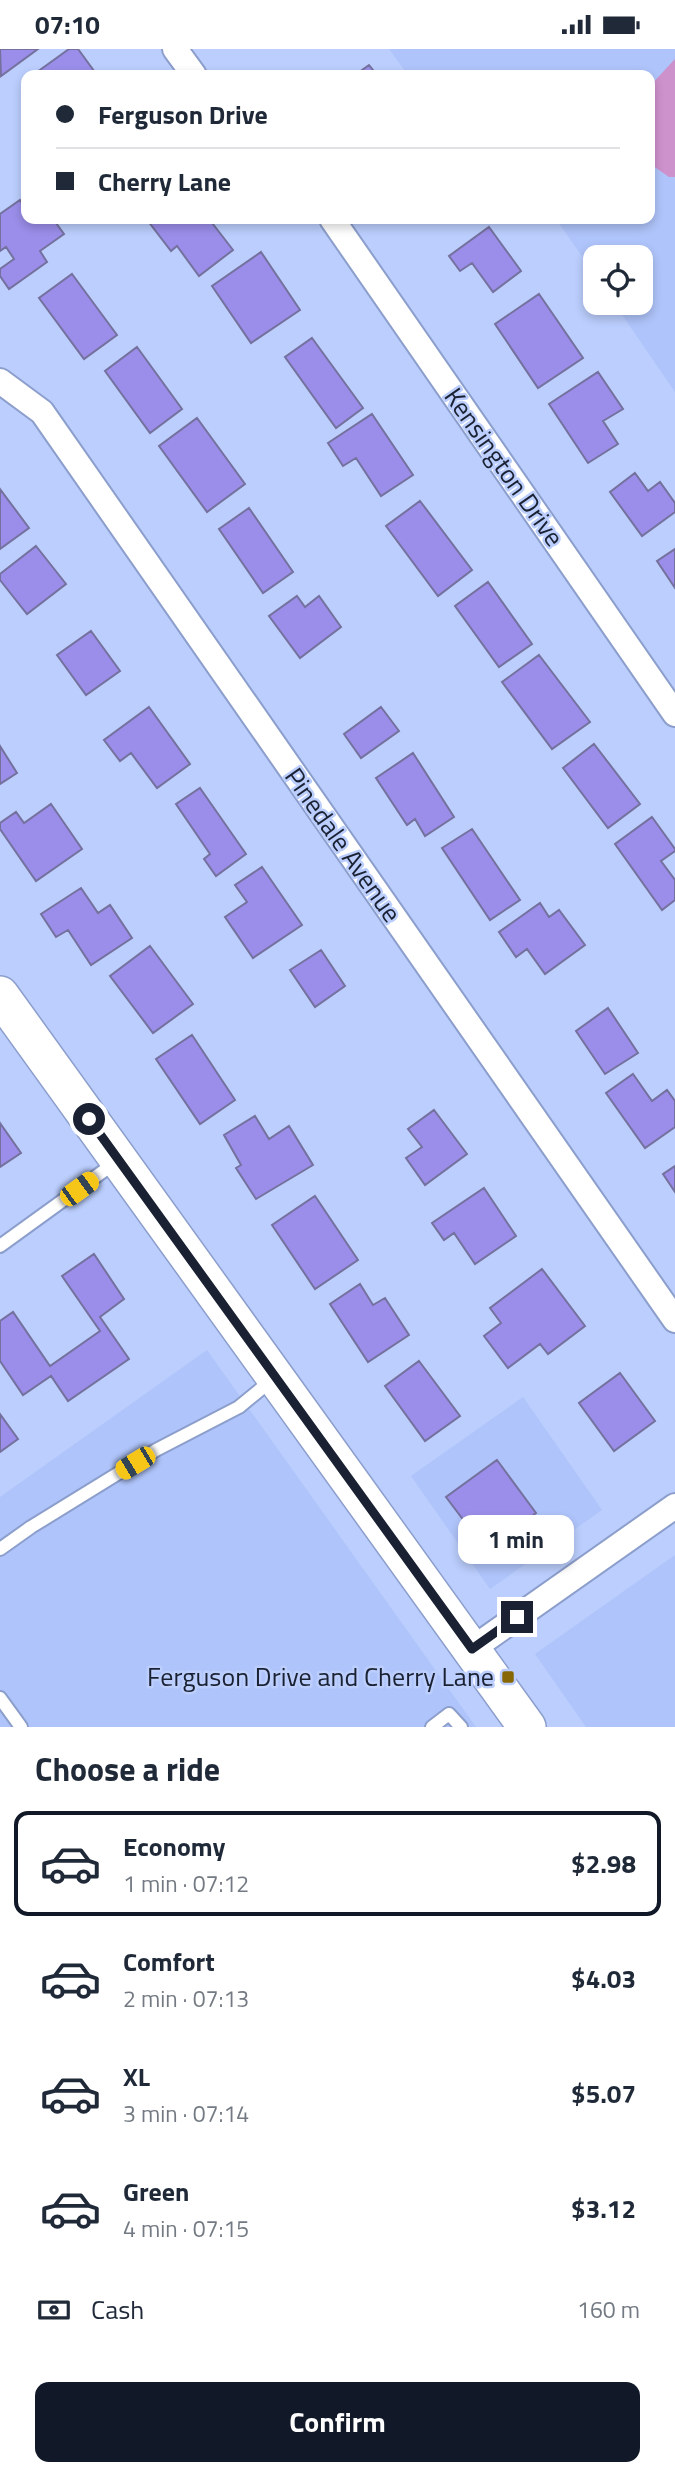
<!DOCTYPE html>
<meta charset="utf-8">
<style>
:root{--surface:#fff;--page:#f2f2f3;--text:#1f2937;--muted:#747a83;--line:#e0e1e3;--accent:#111827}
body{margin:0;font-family:"Titillium Web",sans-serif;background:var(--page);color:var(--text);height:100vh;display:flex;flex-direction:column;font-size:26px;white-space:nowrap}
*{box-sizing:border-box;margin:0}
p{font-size:23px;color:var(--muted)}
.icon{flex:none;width:38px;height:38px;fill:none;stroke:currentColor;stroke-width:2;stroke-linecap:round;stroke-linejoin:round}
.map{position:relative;height:1678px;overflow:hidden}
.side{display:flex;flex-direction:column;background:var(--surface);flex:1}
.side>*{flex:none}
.banner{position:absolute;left:21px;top:21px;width:634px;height:154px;border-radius:14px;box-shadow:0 4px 10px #0003;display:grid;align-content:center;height:154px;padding:0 35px;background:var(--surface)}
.tools{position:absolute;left:583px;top:196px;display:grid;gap:14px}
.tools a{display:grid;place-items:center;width:70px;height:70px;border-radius:14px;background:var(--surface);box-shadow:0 4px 10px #0003;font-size:35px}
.end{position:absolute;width:32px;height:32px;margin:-16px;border:9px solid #1a2132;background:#fff;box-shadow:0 0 0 4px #fff}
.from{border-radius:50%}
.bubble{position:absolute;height:49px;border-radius:14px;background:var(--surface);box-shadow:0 4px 10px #0003;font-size:23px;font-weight:700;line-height:49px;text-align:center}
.car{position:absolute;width:21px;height:42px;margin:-21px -10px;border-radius:9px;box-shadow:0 0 5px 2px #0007;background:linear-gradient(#f5c518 24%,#345 0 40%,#f5c518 0 76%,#345 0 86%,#f5c518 0)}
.banner b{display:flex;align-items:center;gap:24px;height:66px;font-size:26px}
.banner b+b{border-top:2px solid var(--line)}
.banner i{width:18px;height:18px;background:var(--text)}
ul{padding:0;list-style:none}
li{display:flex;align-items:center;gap:21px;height:105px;margin:0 14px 10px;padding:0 21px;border:4px solid transparent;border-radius:14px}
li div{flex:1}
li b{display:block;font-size:26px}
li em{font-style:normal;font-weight:700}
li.selected{border-color:var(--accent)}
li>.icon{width:63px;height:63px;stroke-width:1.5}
h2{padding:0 35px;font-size:32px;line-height:84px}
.pay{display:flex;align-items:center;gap:18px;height:77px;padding:0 35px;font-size:26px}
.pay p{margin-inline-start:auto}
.action{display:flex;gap:14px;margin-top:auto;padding:14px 35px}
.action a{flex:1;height:80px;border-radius:14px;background:var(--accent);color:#fff;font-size:28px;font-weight:700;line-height:80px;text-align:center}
.status{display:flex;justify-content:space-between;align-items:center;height:49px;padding:0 35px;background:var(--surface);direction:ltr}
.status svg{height:19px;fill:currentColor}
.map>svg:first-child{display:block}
.built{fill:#afc4fa}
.green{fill:#cd91cb}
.building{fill:#9a8eea;stroke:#75719e;stroke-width:2}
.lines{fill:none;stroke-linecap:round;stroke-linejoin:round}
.lane-casing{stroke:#8c9ecb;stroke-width:16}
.street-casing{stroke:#8c9ecb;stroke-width:28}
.secondary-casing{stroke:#8c9ecb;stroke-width:40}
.lane{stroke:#fff;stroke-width:12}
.street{stroke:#fff;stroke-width:24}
.secondary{stroke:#fff;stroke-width:37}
.route{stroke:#1a2132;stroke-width:9}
.poi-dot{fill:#876804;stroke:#bbcefd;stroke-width:2.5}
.labels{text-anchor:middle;stroke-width:5;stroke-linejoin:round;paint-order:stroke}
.street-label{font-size:26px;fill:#1a2132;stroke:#bbcefd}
.poi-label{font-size:26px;fill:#1a2132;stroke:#bbcefd;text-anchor:end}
</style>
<div class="status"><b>07:10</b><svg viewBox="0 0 49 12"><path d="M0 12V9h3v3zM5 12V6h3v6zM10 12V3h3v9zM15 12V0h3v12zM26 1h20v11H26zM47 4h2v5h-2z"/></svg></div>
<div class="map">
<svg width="675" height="1678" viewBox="0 0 675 1678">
<rect width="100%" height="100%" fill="#bbcefd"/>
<path class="built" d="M 389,0 L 675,0 L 675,343 L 614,254 L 640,254 L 640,208 L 595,208 L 595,226 L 556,170 L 649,170 L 649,26 L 408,26 Z
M 207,1301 L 476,1678 L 0,1678 L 0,1448 Z
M 523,1348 L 602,1461 L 490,1540 L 411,1427 Z
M 675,1506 L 675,1678 L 586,1678 L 535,1605 Z"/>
<path class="green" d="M 675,10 L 675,128 L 669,128 L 649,114 L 649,38 Z"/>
<path class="building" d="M 0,0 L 38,0 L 1,27 Z
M 69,0 L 78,0 L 97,26 L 33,26 Z
M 369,16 L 377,26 L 355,26 Z
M 20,151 L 26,160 L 26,170 L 53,170 L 64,185 L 40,202 L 47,213 L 9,240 L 0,227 L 0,220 L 14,210 L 6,198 L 0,202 L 0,165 Z
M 151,170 L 209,170 L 233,201 L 199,227 L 177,197 L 171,202 L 148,172 Z
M 489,178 L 521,222 L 493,243 L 472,214 L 460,222 L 449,207 Z
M 261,203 L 300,261 L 251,294 L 212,237 Z
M 72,225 L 117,286 L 84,310 L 39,249 Z
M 539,245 L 583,309 L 538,339 L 495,275 Z
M 312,289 L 363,359 L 336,379 L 285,308 Z
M 137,298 L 182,360 L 150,384 L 105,322 Z
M 598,323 L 623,360 L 603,372 L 618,395 L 588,414 L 549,355 Z
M 372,365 L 413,426 L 381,447 L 356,409 L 343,417 L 328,394 Z
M 197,369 L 245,435 L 207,463 L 159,397 Z
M 635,424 L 648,442 L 660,433 L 675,454 L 675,463 L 642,487 L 610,443 Z
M 0,440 L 29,479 L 0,500 Z
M 420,452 L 472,521 L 438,547 L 386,477 Z
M 249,459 L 293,523 L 263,544 L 219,480 Z
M 36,497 L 66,535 L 27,565 L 0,531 L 0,525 Z
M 675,500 L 675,539 L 657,512 Z
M 488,533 L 532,595 L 499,618 L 455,557 Z
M 297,547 L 305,558 L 319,547 L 341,578 L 300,609 L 269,567 Z
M 91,582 L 120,622 L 86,646 L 57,606 Z
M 539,606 L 590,673 L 552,700 L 502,633 Z
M 149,658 L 190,715 L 157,739 L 131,704 L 120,712 L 104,691 Z
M 381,658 L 399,682 L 361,709 L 344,685 Z
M 594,695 L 640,755 L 608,779 L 563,719 Z
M 0,697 L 17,724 L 0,735 Z
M 413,704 L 454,768 L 425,787 L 415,770 L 407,776 L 376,729 Z
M 200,739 L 246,805 L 216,827 L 204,810 L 210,805 L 176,755 Z
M 51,755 L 82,800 L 36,832 L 0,780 L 0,774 L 16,763 L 24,774 Z
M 652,768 L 675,800 L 675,802 L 661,812 L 675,831 L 675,851 L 662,861 L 615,795 Z
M 472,780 L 520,851 L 490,871 L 442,799 Z
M 262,818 L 302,876 L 253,909 L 225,868 L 247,853 L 235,836 Z
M 81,839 L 98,864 L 110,856 L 132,889 L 91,916 L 68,881 L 56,888 L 41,865 Z
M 540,854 L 549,868 L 559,861 L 585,896 L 545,925 L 527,900 L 516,908 L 499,883 Z
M 150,897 L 193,955 L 153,984 L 110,927 Z
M 321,901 L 345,937 L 315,958 L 290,921 Z
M 608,959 L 638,1004 L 605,1025 L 576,982 Z
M 192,986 L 235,1051 L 200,1075 L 156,1010 Z
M 633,1025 L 652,1052 L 667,1041 L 675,1052 L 675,1078 L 645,1099 L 606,1044 Z
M 434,1061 L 467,1105 L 425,1136 L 406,1109 L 422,1098 L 408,1080 Z
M 255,1067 L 269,1090 L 289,1077 L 313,1116 L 256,1150 L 236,1119 L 241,1116 L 224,1086 Z
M 0,1074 L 21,1104 L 0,1118 Z
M 675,1117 L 675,1143 L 663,1125 Z
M 484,1139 L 516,1187 L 475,1215 L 454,1184 L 444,1191 L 432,1174 Z
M 315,1147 L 358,1211 L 315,1240 L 272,1176 Z
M 94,1205 L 124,1250 L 100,1268 L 129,1310 L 68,1352 L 51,1327 L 23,1346 L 0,1312 L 0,1272 L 13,1263 L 50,1317 L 100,1282 L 62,1227 Z
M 542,1220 L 585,1277 L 548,1305 L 540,1295 L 508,1319 L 484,1287 L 501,1274 L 490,1259 Z
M 360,1235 L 373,1256 L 385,1249 L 409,1286 L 368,1313 L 330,1255 Z
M 419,1312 L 460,1367 L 425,1392 L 385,1337 Z
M 620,1324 L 655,1372 L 614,1402 L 579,1354 Z
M 0,1365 L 18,1390 L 0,1403 Z
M 497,1411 L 536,1464 L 486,1501 L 446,1448 Z"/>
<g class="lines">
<g class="lane-casing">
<path id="lane" d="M 0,1197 L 116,1113
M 0,1500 L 31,1478 L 156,1401 L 239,1358 L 273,1330
M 0,1649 L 21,1678
M 432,1678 L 449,1665 L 461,1678"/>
</g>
<g class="street-casing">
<path id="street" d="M 175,0 L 194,26
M 332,170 L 675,665
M 0,332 L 42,363 L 675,1271
M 472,1600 L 675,1457"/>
</g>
<g class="secondary-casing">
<path id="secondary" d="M 0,946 L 527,1678"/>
</g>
<use href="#lane" class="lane"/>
<use href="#street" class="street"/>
<use href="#secondary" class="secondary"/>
</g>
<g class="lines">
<path class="route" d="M 89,1070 L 472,1600 L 517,1568"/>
</g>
<rect class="poi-dot" x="501" y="1621" width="14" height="14" rx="3.5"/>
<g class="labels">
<g class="street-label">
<text transform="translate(504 418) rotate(55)" y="9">Kensington Drive</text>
<text transform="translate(343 796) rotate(55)" y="9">Pinedale Avenue</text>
</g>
<g class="poi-label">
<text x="494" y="1637">Ferguson Drive and Cherry Lane</text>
</g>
</g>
</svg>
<div class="tools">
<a><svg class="icon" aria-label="locate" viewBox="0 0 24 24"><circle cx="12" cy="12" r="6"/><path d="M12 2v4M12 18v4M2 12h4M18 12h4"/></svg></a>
</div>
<i class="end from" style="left:89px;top:1070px"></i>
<i class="end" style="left:517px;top:1568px"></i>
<div class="bubble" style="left:458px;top:1466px;width:116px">1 min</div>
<i class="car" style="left:79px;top:1140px;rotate:54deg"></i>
<i class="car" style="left:135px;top:1414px;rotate:239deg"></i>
<div class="banner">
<b><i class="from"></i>Ferguson Drive</b>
<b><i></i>Cherry Lane</b>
</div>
</div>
<section class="side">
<h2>Choose a ride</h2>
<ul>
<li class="selected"><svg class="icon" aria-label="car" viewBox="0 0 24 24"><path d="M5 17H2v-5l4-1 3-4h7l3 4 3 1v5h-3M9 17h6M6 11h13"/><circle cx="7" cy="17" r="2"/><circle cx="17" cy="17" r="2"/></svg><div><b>Economy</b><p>1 min · 07:12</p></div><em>$2.98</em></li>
<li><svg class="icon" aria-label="car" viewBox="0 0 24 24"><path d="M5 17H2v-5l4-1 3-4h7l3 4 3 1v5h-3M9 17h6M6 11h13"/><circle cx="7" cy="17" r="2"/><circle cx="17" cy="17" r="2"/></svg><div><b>Comfort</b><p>2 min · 07:13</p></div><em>$4.03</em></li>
<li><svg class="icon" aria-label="car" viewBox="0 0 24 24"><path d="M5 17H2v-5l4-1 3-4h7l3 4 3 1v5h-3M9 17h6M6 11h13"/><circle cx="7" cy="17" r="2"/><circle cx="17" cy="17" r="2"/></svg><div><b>XL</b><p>3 min · 07:14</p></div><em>$5.07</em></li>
<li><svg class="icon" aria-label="car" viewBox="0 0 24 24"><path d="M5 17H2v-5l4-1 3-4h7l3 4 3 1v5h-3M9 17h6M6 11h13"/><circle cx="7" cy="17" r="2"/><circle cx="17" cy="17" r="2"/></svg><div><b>Green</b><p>4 min · 07:15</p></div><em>$3.12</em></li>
</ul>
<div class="pay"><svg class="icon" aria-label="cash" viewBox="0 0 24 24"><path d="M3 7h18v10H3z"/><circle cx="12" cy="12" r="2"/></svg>Cash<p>160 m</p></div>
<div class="action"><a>Confirm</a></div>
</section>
